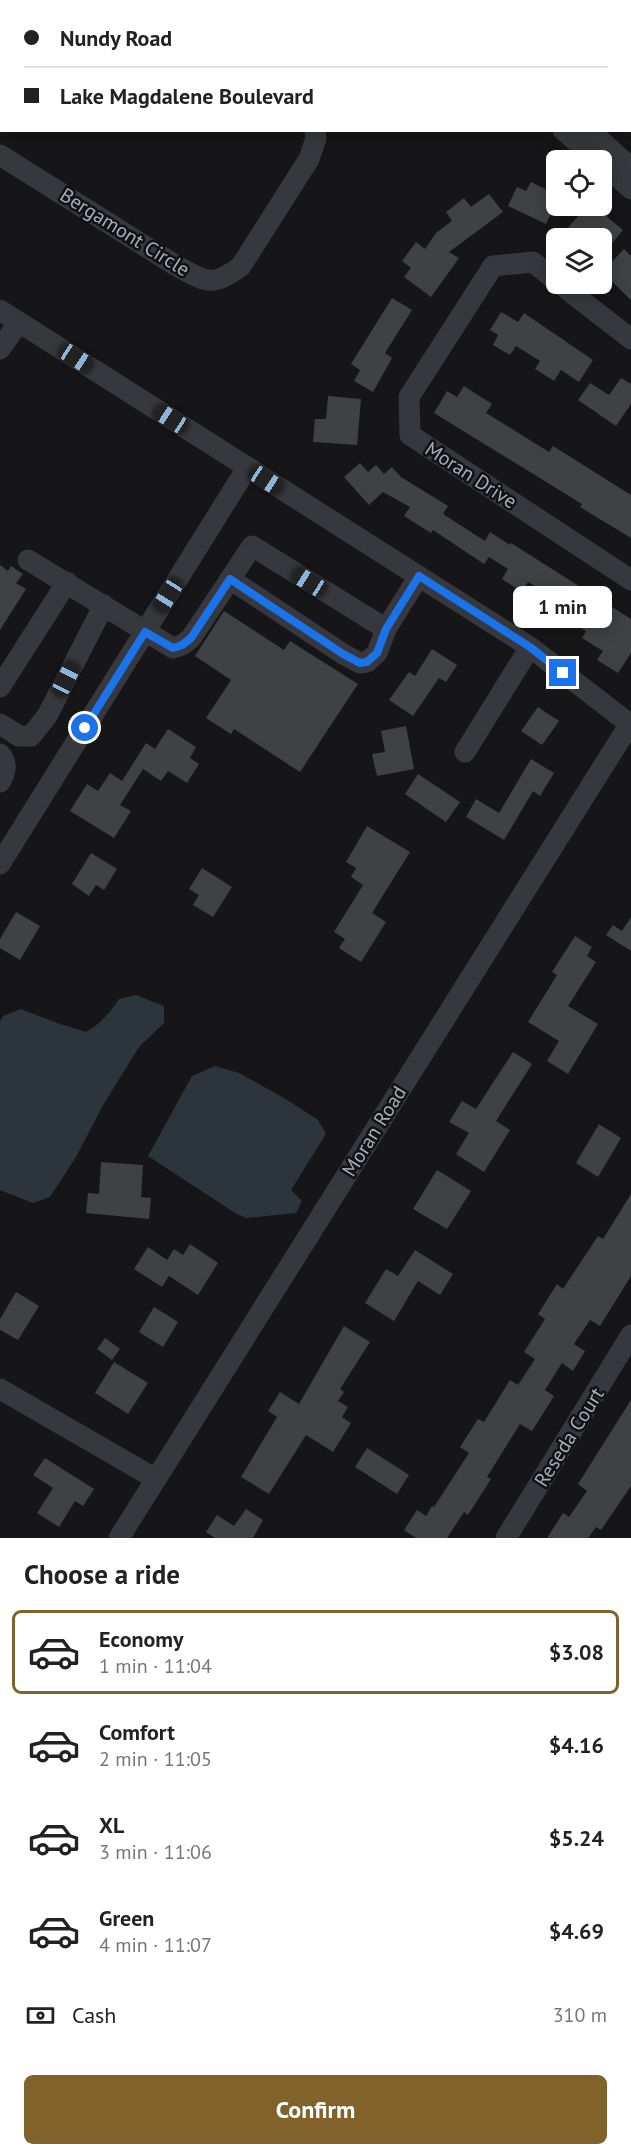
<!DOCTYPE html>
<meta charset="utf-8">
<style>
:root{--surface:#fff;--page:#f6f6f6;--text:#222;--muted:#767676;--line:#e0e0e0;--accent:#80622a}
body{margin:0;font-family:"PT Sans",sans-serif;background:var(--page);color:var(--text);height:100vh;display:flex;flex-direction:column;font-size:22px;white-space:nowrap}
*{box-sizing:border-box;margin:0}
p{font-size:20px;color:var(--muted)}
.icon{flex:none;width:33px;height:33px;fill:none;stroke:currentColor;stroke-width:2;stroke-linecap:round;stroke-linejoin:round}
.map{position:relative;height:1538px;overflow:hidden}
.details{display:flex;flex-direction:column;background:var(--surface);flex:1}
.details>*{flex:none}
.hud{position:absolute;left:0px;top:0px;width:632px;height:132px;box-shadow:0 3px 15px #0003;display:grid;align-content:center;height:132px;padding:0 24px;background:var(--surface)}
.controls{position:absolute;left:546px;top:150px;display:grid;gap:12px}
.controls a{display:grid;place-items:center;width:66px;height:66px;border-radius:9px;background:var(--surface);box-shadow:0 3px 15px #0003;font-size:30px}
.end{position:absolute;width:27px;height:27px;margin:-14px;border:8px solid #1a73e8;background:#fff;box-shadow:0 0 0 3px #fff}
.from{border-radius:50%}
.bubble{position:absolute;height:42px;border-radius:9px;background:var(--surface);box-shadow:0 3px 15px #0003;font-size:20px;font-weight:600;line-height:42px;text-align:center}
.car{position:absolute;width:18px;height:36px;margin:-18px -9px;border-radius:8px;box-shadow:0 0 4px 2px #0007;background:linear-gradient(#222 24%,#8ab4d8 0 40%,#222 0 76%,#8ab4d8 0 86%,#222 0)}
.hud b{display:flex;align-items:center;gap:21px;height:57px;font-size:22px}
.hud b+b{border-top:2px solid var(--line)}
.hud i{width:15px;height:15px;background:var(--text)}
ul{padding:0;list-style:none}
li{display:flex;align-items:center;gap:18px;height:84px;margin:0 12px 9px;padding:0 12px;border:3px solid transparent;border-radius:9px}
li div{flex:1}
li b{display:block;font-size:22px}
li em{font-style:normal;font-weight:600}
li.selected{border-color:var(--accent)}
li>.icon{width:54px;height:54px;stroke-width:1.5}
h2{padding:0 24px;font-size:27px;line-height:72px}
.pay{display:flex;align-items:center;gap:15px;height:66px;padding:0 24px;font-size:22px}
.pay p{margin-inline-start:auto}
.action{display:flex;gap:12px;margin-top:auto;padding:12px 24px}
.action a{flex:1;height:69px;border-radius:9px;background:var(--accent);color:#fff;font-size:24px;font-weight:600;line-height:69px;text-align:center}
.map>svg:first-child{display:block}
.water{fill:#2c353c}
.building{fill:#404145}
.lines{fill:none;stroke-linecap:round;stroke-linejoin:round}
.minor{stroke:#37383d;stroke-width:21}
.route{stroke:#1a73e8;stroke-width:8}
.labels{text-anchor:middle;stroke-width:5;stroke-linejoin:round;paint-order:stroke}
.street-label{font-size:20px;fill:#a8adb8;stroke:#111113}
</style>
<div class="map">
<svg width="631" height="1538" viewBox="0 0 631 1538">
<rect width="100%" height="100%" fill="#161618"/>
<path class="water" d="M 136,995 L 164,1006 L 164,1023 L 139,1047 L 102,1107 L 76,1157 L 50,1197 L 33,1203 L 0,1190 L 0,1021 L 3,1016 L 21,1009 L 57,1023 L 86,1032 C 100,1024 110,1013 119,999 Z
M 215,1066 L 239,1073 L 284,1098 L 318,1120 L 326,1134 L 291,1190 L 302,1201 L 296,1213 L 246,1218 L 235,1213 L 148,1156 L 192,1076 Z"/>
<path class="building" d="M 531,182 L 556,194 L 556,202 L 546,224 L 508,206 L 517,187 L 526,191 Z
M 489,194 L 503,212 L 449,252 L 459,258 L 431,297 L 404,277 L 411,268 L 402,261 L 416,242 L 425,249 L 436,233 L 452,221 L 446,212 L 464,198 L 471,207 Z
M 587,206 L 594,206 L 623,230 L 608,248 L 602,242 L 602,238 L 559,238 Z
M 624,249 L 631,256 L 631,300 L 602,272 Z
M 392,298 L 412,310 L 385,353 L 392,358 L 373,392 L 354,381 L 360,370 L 351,364 Z
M 501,312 L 518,322 L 524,313 L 593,360 L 579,382 L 561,370 L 554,381 L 535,369 L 540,361 L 516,346 L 510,355 L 493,345 L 498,335 L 490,330 Z
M 621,378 L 631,384 L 631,404 L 616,426 L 578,400 L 590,383 L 609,395 Z
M 464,386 L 492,404 L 486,413 L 549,452 L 553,446 L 631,495 L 631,538 L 580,507 L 582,504 L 434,413 L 447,391 L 457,397 Z
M 328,396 L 361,399 L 357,445 L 313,442 L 315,419 L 326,419 Z
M 360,463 L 368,472 L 376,465 L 384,474 L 392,467 L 401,477 L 448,506 L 443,514 L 485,541 L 490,532 L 510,545 L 511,543 L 631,619 L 631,653 L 618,673 L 597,660 L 603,651 L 582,638 L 586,631 L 553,611 L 559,601 L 528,582 L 522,592 L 502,579 L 508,569 L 489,557 L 484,564 L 433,530 L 431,533 L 404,516 L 410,507 L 383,492 L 369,505 L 344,477 Z
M 0,565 L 8,571 L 11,566 L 23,574 L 16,583 L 26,589 L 0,630 Z
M 224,611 L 284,650 L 290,641 L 358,684 L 300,772 L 234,729 L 231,734 L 206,718 L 231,680 L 195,656 Z
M 432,649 L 457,665 L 446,682 L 439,678 L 413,716 L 389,700 L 409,672 L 415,676 Z
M 538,707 L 559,721 L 542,745 L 521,731 Z
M 406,726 L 414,769 L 377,776 L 372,754 L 385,752 L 381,731 Z
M 168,729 L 196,747 L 190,758 L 199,764 L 187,783 L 168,771 L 161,781 L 143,769 L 120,805 L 131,811 L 114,838 L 70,811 L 87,784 L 98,791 L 110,773 L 122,781 L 146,743 L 155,749 Z
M 531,759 L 554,773 L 540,796 L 533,791 L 504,840 L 466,817 L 476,799 L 499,813 Z
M 418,774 L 460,802 L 446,822 L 405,794 Z
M 367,826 L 410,852 L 372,913 L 386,922 L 361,962 L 339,948 L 345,939 L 334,932 L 363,885 L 351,877 L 356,868 L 346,862 Z
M 91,853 L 117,869 L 104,890 L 96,885 L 89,896 L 72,884 Z
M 202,868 L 232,887 L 213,917 L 193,905 L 199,895 L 189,889 Z
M 16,912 L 40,926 L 20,960 L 0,948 L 0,939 Z
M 631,917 L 631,951 L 606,935 L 613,925 L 622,931 Z
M 575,936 L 592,947 L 587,956 L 596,962 L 568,1006 L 598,1024 L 568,1074 L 547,1061 L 559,1041 L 528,1022 L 557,975 L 552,972 Z
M 513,1052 L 532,1064 L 496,1121 L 510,1130 L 484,1172 L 456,1154 L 469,1133 L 449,1122 L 462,1101 L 476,1109 Z
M 599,1124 L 621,1138 L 598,1177 L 576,1163 Z
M 101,1162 L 143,1165 L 141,1197 L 151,1198 L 149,1219 L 86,1213 L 88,1193 L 99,1194 Z
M 437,1170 L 471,1191 L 447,1229 L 413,1209 Z
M 631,1194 L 631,1276 L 600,1326 L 590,1320 L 574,1344 L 585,1351 L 573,1371 L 562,1363 L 545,1390 L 554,1396 L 532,1431 L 520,1424 L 487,1477 L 491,1479 L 468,1515 L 464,1512 L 447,1538 L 416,1538 L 404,1530 L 417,1510 L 426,1516 L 432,1506 L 434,1507 L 469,1453 L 460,1447 L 478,1419 L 484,1422 L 510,1380 L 518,1385 L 535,1359 L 524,1352 L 545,1319 L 538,1314 L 557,1284 L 563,1289 L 598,1236 L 603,1239 Z
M 190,1244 L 218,1263 L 198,1295 L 169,1276 L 162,1287 L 134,1269 L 148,1247 L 167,1260 L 174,1249 L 183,1255 Z
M 415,1250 L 453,1274 L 440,1295 L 418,1281 L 394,1321 L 365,1303 L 386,1269 L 398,1276 Z
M 16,1292 L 39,1306 L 18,1340 L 0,1330 L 0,1319 Z
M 154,1307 L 178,1322 L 163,1347 L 139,1332 Z
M 344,1326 L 370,1342 L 340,1389 L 344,1392 L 338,1401 L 348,1407 L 342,1417 L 351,1423 L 333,1452 L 306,1435 L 269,1494 L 241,1477 L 277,1417 L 268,1411 L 280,1392 L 299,1404 Z
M 105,1338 L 120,1349 L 112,1360 L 97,1349 Z
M 114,1362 L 148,1383 L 128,1414 L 95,1393 Z
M 631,1400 L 631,1486 L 601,1530 L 596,1527 L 588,1538 L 547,1538 L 563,1513 L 569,1517 L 587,1491 L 578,1484 Z
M 367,1448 L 409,1475 L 397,1494 L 355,1467 Z
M 45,1458 L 94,1489 L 83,1506 L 75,1501 L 59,1527 L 37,1513 L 53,1488 L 33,1475 Z
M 246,1509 L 263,1520 L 253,1538 L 215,1538 L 206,1532 L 217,1515 L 234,1526 Z"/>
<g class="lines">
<path class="minor" d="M 132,0 L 134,2
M 372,0 L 374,2
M 409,0 L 411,2
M 548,0 L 549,2
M 630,100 L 631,101
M 563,130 L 598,160
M 589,130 L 631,168
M 0,155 L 175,265 C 205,281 211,289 241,266 L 309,159 L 316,138 L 315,130
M 602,163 L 631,189
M 556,281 L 533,262 L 493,266 L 409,397 L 410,435 L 631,580
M 560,284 L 631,339
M 0,310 L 530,647 L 631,725
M 0,349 L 19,322
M 28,560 L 173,648 L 182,645 L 191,638 L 252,546 L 386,629
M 230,579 L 343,654 L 360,663 L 367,662 L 377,653 L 386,629 L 419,576
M 0,687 L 67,582
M 0,724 L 19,736 L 31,736 L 47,716 L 104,605
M 465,752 L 530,647
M 0,754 C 8,763 6,772 0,782
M 0,864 L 247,468
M 0,1389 L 156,1479
M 119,1538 L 631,722
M 506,1538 L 631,1335"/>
</g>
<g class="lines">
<path class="route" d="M 85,728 L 145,632 L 173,648 L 182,645 L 191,638 L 230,579 L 343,654 L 360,663 L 367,662 L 377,653 L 386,629 L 419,576 L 530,647 L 563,673"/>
</g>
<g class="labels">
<g class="street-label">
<text transform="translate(125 232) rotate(32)" y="7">Bergamont Circle</text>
<text transform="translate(471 475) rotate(33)" y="7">Moran Drive</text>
<text transform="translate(374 1131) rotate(-58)" y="7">Moran Road</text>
<text transform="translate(569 1437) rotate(-58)" y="7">Reseda Court</text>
</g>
</g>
</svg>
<div class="controls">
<a><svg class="icon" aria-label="locate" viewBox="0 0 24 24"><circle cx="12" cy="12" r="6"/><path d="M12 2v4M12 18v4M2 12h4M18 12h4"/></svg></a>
<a><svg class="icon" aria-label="layers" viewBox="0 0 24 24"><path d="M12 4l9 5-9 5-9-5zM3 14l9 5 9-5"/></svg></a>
</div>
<i class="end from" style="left:85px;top:728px"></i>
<i class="end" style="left:563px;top:673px"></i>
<div class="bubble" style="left:513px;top:586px;width:99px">1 min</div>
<i class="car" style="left:76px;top:358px;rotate:123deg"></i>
<i class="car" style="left:171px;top:419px;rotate:303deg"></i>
<i class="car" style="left:266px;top:480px;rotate:123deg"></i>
<i class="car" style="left:309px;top:582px;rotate:302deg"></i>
<i class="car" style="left:168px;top:595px;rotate:212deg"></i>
<i class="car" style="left:66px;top:679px;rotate:27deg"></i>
<div class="hud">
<b><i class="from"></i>Nundy Road</b>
<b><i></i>Lake Magdalene Boulevard</b>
</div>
</div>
<section class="details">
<h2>Choose a ride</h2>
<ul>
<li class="selected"><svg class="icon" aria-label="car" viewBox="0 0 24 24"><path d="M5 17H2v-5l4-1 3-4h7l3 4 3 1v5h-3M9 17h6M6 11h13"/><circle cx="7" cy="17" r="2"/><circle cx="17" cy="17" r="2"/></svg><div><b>Economy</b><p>1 min · 11:04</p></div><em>$3.08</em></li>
<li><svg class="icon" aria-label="car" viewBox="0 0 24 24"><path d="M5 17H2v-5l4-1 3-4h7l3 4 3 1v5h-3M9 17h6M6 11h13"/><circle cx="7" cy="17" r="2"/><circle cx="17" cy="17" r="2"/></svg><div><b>Comfort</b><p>2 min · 11:05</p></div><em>$4.16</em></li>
<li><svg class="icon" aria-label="car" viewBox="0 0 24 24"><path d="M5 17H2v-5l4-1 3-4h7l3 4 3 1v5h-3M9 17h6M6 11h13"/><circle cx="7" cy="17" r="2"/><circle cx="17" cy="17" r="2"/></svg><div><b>XL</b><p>3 min · 11:06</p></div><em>$5.24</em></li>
<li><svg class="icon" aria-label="car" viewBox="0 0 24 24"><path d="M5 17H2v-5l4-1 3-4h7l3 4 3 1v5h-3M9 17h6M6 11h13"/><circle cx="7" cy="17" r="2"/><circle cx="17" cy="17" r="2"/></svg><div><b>Green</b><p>4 min · 11:07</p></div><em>$4.69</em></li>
</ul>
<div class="pay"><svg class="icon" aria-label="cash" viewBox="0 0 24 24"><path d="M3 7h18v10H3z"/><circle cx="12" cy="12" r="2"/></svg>Cash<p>310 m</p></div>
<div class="action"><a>Confirm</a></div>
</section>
